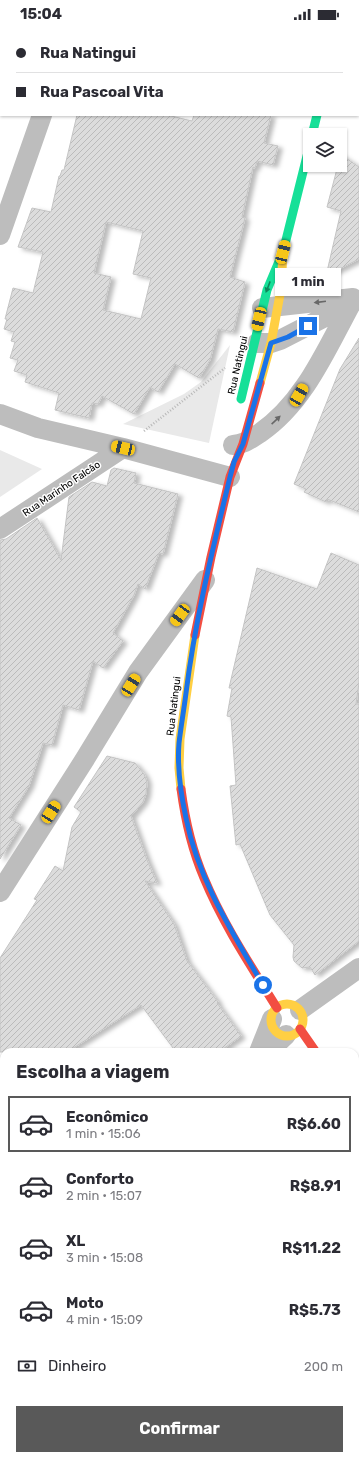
<!DOCTYPE html>
<html lang="pt">
<meta charset="utf-8">
<style>
:root{--surface:#fff;--page:#f7f7f7;--text:#2b2b33;--muted:#7c7c81;--line:#e1e1e2;--accent:#595959}
body{margin:0;font-family:Rubik,sans-serif;background:var(--page);color:var(--text);height:100vh;display:flex;flex-direction:column;font-size:15px;white-space:nowrap}
*{box-sizing:border-box;margin:0}
p{font-size:13px;color:var(--muted)}
.icon{flex:none;width:22px;height:22px;fill:none;stroke:currentColor;stroke-width:2;stroke-linecap:round;stroke-linejoin:round}
.map{position:relative;flex:1;overflow:hidden}
.panel{position:absolute;left:0px;top:1020px;width:359px;height:412px;display:flex;flex-direction:column;background:var(--surface);border-radius:12px 12px 0 0;box-shadow:0 1px 3px #0004}
.panel>*{flex:none}
.top-card{position:absolute;left:0px;top:0px;width:359px;height:88px;box-shadow:0 1px 3px #0004;display:grid;align-content:center;height:88px;padding:0 16px;background:var(--surface)}
.controls{position:absolute;left:303px;top:100px;display:grid;gap:8px}
.controls a{display:grid;place-items:center;width:44px;height:44px;border-radius:0px;background:var(--surface);box-shadow:0 1px 3px #0004;font-size:20px}
.end{position:absolute;width:18px;height:18px;margin:-9px;border:5px solid #1a73e8;background:#fff;box-shadow:0 0 0 2px #fff}
.from{border-radius:50%}
.bubble{position:absolute;height:28px;border-radius:0px;background:var(--surface);box-shadow:0 1px 3px #0004;font-size:13px;font-weight:700;line-height:28px;text-align:center}
.car{position:absolute;width:12px;height:24px;margin:-12px -6px;border-radius:5px;box-shadow:0 0 3px 1px #0007;background:linear-gradient(#f5c518 24%,#345 0 40%,#f5c518 0 76%,#345 0 86%,#f5c518 0)}
.top-card b{display:flex;align-items:center;gap:14px;height:38px;font-size:15px}
.top-card b+b{border-top:1px solid var(--line)}
.top-card i{width:10px;height:10px;background:var(--text)}
ul{padding:0;list-style:none}
li{display:flex;align-items:center;gap:12px;height:56px;margin:0 8px 6px;padding:0 8px;border:2px solid transparent;border-radius:0px}
li div{flex:1}
li b{display:block;font-size:15px}
li em{font-style:normal;font-weight:700}
li.current{border-color:var(--accent)}
li>.icon{width:36px;height:36px;stroke-width:1.5}
h2{padding:0 16px;font-size:18px;line-height:48px}
.pay{display:flex;align-items:center;gap:10px;height:44px;padding:0 16px;font-size:15px}
.pay p{margin-inline-start:auto}
.cta{display:flex;gap:8px;margin-top:auto;padding:8px 16px}
.cta a{flex:1;height:46px;border-radius:0px;background:var(--accent);color:#fff;font-size:16px;font-weight:700;line-height:46px;text-align:center}
.status{display:flex;justify-content:space-between;align-items:center;height:28px;padding:0 20px;background:var(--surface);direction:ltr}
.status svg{height:11px;fill:currentColor}
.map>svg:first-child{display:block}
.green{fill:#e9e9e9}
.building{fill:url(#building-hatch);stroke:#c4c4c4;fill-rule:evenodd;filter:url(#shadow)}
.lines{fill:none;stroke-linecap:round;stroke-linejoin:round}
.path{stroke:#b8b8b8;stroke-width:2.5;stroke-dasharray:1 2;stroke-linecap:butt}
.street{stroke:#bdbdbd;stroke-width:20}
.fast{stroke:#16e098;stroke-width:9}
.slow{stroke:#ffcf43;stroke-width:9}
.jam{stroke:#f24e42;stroke-width:9}
.oneway{fill:#0d865b}
.oneway2{fill:#686868}
.route{stroke:#1a73e8;stroke-width:5}
.labels{text-anchor:middle;stroke-width:3;stroke-linejoin:round;paint-order:stroke}
.street-label{font-size:10px;fill:#000;stroke:#fff}
</style>
<div class="status"><b>15:04</b><svg viewBox="0 0 49 12"><path d="M0 12V9h3v3zM5 12V6h3v6zM10 12V3h3v9zM15 12V0h3v12zM26 1h20v11H26zM47 4h2v5h-2z"/></svg></div>
<div class="map">
<svg width="359" height="1432" viewBox="0 0 359 1432">
<defs>
<pattern id="building-hatch" width="6" height="6" patternUnits="userSpaceOnUse"><rect width="6" height="6" fill="#dcdcdc"/><path d="M-1 1l2-2M0 6l6-6M5 7l2-2" fill="none" stroke="#bbb"/></pattern>
<filter id="shadow"><feDropShadow dx="4.5" dy="2.5" stdDeviation="2" flood-color="#0004"/></filter>
</defs>
<rect width="100%" height="100%" fill="#fff"/>
<path class="green" d="M 230,317 L 209,415 L 123,396 L 184,366 L 201,354 Z
M 0,422 L 42,441 L 0,469 Z"/>
<path class="building" d="M 77,87 L 167,87 L 192,93 L 194,87 L 271,87 L 264,115 L 278,118 L 273,137 L 257,133 L 255,140 L 253,139 L 242,189 L 245,190 L 230,249 L 245,254 L 233,304 L 218,301 L 210,332 L 199,350 L 175,336 L 158,364 L 150,359 L 134,386 L 102,368 L 98,376 L 92,375 L 89,390 L 55,382 L 59,365 L 25,354 L 27,347 L 14,343 L 18,332 L 10,330 L 15,314 L 11,313 L 14,304 L 4,301 L 7,291 L 5,291 L 13,260 L 33,265 L 43,224 L 18,219 L 32,180 L 51,184 L 59,148 L 60,148 L 62,142 L 64,142 ZM 106,194 L 143,203 L 133,246 L 151,250 L 141,291 L 103,282 L 111,249 L 94,245 Z
M 340,126 L 359,139 L 359,231 L 326,248 L 341,183 L 327,179 L 338,137 L 340,137 Z
M 359,310 L 359,484 L 327,471 L 326,474 L 304,464 L 306,461 L 294,456 L 340,341 Z
M 114,440 L 136,445 L 134,455 L 178,466 L 163,526 L 159,525 L 145,561 L 138,556 L 134,567 L 113,605 L 123,613 L 103,640 L 93,633 L 79,682 L 63,677 L 52,717 L 43,715 L 29,758 L 9,790 L 21,797 L 0,831 L 0,512 L 6,511 L 37,490 L 61,532 L 69,469 L 92,454 L 107,458 L 111,442 Z
M 331,525 L 359,537 L 359,655 L 356,676 L 359,676 L 359,913 L 315,947 L 310,939 L 302,940 L 294,933 L 293,929 L 294,917 L 270,887 L 240,816 L 236,817 L 230,758 L 236,757 L 231,689 L 227,688 L 232,660 L 229,660 L 257,540 L 317,561 Z
M 107,728 L 135,735 L 144,746 L 147,754 L 146,766 L 143,774 L 131,788 L 147,832 L 157,855 L 145,853 L 174,896 L 187,933 L 218,974 L 217,975 L 241,1008 L 219,1024 L 176,1024 L 141,977 L 67,1024 L 0,1024 L 0,930 L 37,872 L 34,871 L 55,838 L 63,843 L 72,799 L 81,784 L 74,779 Z"/>
<g class="lines">
<path class="path" d="M 144,403 L 225,340"/>
<path class="street" d="M 72,1 L 73,0
M 0,207 L 42,87
M 262,280 L 353,270
M 257,315 L 271,315 L 280,312 L 354,274
M 0,386 L 38,400 L 123,420 L 230,449
M 233,417 C 245,416 250,411 260,405 C 304,375 326,322 351,276
M 0,501 L 123,420
M 0,864 L 85,731 L 138,644 L 205,552
M 300,982 L 359,940
M 259,1024 L 272,991
M 268,1024 L 286,1007
M 0,1179 L 4,1182
M 97,1428 L 98,1432"/>
<path class="fast" d="M 339,0 L 339,1
M 312,107 L 317,87
M 241,371 L 267,262 L 283,224 L 310,116
M 355,1080 L 359,1086"/>
<path class="slow" d="M 260,355 L 271,315 L 281,261 L 283,224
M 181,761 L 179,740 L 180,711 L 195,607
M271 992a16 16 0 1 1 32 0a16 16 0 1 1-32 0Z"/>
<path class="jam" d="M 195,607 L 211,529 L 230,449 L 243,416 L 260,355
M 181,761 C 185,791 192,822 204,850 C 223,896 251,938 277,980
M 300,1001 L 316,1024"/>
</g>
<defs><path id="oneway-solid" d="M-6-.8H1V-3.2L6.5 0L1 3.2V.8H-6Z"/></defs>
<use class="oneway" href="#oneway-solid" transform="translate(268 259) rotate(111)"/>
<g class="oneway2">
<use href="#oneway-solid" transform="translate(320 274) rotate(173)"/>
<use href="#oneway-solid" transform="translate(276 392) rotate(-43)"/>
</g>
<g class="lines">
<path class="route" d="M 263,957 C 232,904 198,851 186,790 C 181,767 177,740 179,715 C 181,698 184,681 186,665 C 195,592 213,520 230,449 L 234,434 L 243,416 L 271,315 L 288,309 L 308,298"/>
</g>
<g class="labels">
<g class="street-label">
<text transform="translate(237 337) rotate(-77)" y="4">Rua Natingui</text>
<text transform="translate(61 460) rotate(-34)" y="4">Rua Marinho Falcão</text>
<text transform="translate(173 678) rotate(-83)" y="4">Rua Natingui</text>
</g>
</g>
</svg>
<div class="controls">
<a><svg class="icon" aria-label="layers" viewBox="0 0 24 24"><path d="M12 4l9 5-9 5-9-5zM3 14l9 5 9-5"/></svg></a>
</div>
<i class="end from" style="left:263px;top:957px"></i>
<i class="end" style="left:308px;top:298px"></i>
<div class="bubble" style="left:275px;top:240px;width:66px">1 min</div>
<i class="car" style="left:283px;top:224px;rotate:14deg"></i>
<i class="car" style="left:259px;top:291px;rotate:193deg"></i>
<i class="car" style="left:299px;top:367px;rotate:30deg"></i>
<i class="car" style="left:123px;top:420px;rotate:283deg"></i>
<i class="car" style="left:180px;top:587px;rotate:216deg"></i>
<i class="car" style="left:131px;top:657px;rotate:32deg"></i>
<i class="car" style="left:51px;top:784px;rotate:33deg"></i>
<div class="top-card">
<b><i class="from"></i>Rua Natingui</b>
<b><i></i>Rua Pascoal Vita</b>
</div>
<section class="panel">
<h2>Escolha a viagem</h2>
<ul>
<li class="current"><svg class="icon" aria-label="car" viewBox="0 0 24 24"><path d="M5 17H2v-5l4-1 3-4h7l3 4 3 1v5h-3M9 17h6M6 11h13"/><circle cx="7" cy="17" r="2"/><circle cx="17" cy="17" r="2"/></svg><div><b>Econômico</b><p>1 min · 15:06</p></div><em>R$6.60</em></li>
<li><svg class="icon" aria-label="car" viewBox="0 0 24 24"><path d="M5 17H2v-5l4-1 3-4h7l3 4 3 1v5h-3M9 17h6M6 11h13"/><circle cx="7" cy="17" r="2"/><circle cx="17" cy="17" r="2"/></svg><div><b>Conforto</b><p>2 min · 15:07</p></div><em>R$8.91</em></li>
<li><svg class="icon" aria-label="car" viewBox="0 0 24 24"><path d="M5 17H2v-5l4-1 3-4h7l3 4 3 1v5h-3M9 17h6M6 11h13"/><circle cx="7" cy="17" r="2"/><circle cx="17" cy="17" r="2"/></svg><div><b>XL</b><p>3 min · 15:08</p></div><em>R$11.22</em></li>
<li><svg class="icon" aria-label="car" viewBox="0 0 24 24"><path d="M5 17H2v-5l4-1 3-4h7l3 4 3 1v5h-3M9 17h6M6 11h13"/><circle cx="7" cy="17" r="2"/><circle cx="17" cy="17" r="2"/></svg><div><b>Moto</b><p>4 min · 15:09</p></div><em>R$5.73</em></li>
</ul>
<div class="pay"><svg class="icon" aria-label="cash" viewBox="0 0 24 24"><path d="M3 7h18v10H3z"/><circle cx="12" cy="12" r="2"/></svg>Dinheiro<p>200 m</p></div>
<div class="cta"><a>Confirmar</a></div>
</section>
</div>
